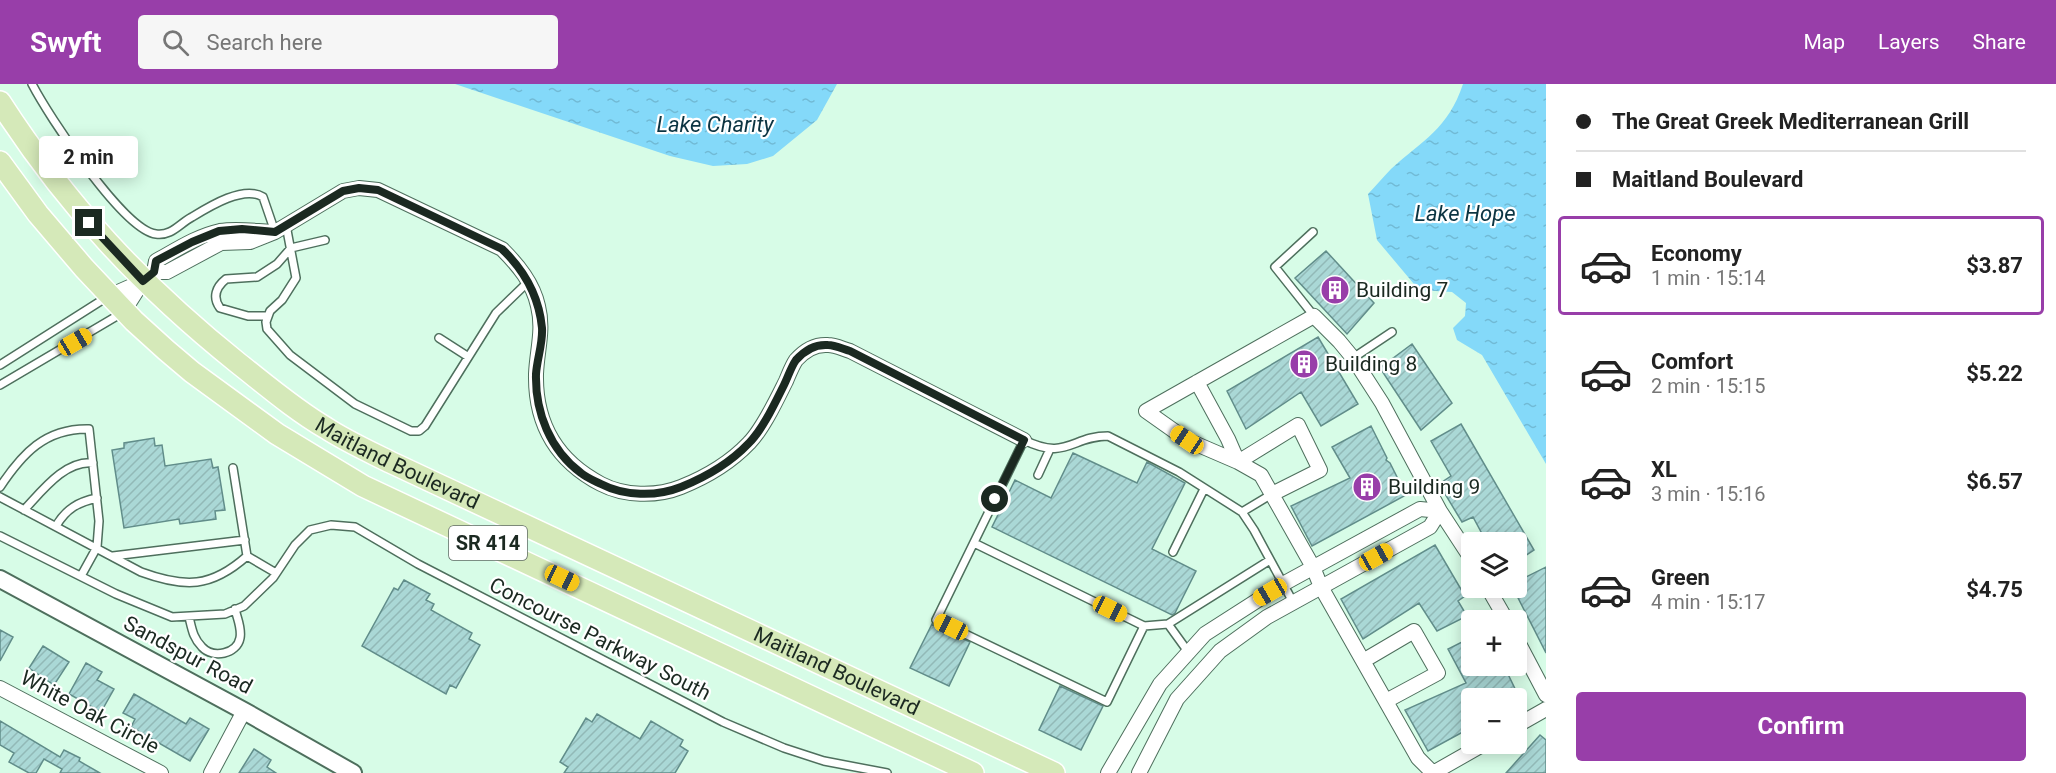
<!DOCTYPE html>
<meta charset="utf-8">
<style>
:root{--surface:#fff;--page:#f6f6f6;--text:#222;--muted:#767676;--line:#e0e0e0;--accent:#983ea9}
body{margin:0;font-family:Roboto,sans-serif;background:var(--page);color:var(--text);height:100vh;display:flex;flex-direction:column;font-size:22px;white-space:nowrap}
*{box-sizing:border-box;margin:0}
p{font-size:20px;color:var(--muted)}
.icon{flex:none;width:33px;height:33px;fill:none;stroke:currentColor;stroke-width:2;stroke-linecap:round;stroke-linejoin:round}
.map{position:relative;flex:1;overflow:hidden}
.drawer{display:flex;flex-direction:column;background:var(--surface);width:510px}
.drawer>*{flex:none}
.hud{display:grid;align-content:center;height:132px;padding:0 30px;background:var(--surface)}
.buttons{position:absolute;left:1461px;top:448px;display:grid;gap:12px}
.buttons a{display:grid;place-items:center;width:66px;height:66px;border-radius:6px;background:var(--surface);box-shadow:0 3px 15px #0003;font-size:30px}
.end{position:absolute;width:27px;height:27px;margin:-14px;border:8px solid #1b2921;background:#fff;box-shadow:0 0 0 3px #fff}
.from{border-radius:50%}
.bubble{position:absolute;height:42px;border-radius:6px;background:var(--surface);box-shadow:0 3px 15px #0003;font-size:20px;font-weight:700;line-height:42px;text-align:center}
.car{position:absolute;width:18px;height:36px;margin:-18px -9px;border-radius:8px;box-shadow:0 0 4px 2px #0007;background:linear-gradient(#f5c518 24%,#345 0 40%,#f5c518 0 76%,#345 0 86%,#f5c518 0)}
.hud b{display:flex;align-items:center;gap:21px;height:57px;font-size:22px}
.hud b+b{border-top:2px solid var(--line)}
.hud i{width:15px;height:15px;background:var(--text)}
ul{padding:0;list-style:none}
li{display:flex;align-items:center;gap:18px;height:99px;margin:0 12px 9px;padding:0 18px;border:3px solid transparent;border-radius:6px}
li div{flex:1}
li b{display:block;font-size:22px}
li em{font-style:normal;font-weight:700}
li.current{border-color:var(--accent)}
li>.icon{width:54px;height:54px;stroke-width:1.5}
.action{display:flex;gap:12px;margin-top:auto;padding:12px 30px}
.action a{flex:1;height:69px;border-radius:6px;background:var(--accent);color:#fff;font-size:24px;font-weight:700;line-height:69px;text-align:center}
header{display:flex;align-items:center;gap:36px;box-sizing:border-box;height:84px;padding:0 30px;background:var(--accent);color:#fff}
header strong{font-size:28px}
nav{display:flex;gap:33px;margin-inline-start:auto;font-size:21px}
.search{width:420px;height:54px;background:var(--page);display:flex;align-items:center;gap:15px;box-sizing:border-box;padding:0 21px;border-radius:6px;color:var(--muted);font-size:22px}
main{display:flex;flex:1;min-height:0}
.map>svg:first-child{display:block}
.water{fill:url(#water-ripples)}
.building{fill:url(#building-hatch);stroke:#618d8a;stroke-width:1.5}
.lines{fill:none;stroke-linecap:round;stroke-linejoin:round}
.service-casing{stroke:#4e6f5d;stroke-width:10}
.minor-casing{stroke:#4e6f5d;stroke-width:16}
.tertiary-casing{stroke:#4e6f5d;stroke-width:20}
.primary-casing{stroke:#fff;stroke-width:24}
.service{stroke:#fff;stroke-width:7}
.minor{stroke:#fff;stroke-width:14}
.tertiary{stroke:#fff;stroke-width:16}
.primary{stroke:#d5e9b9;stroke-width:21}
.route{stroke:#1b2921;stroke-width:8}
.labels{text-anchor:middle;stroke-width:4.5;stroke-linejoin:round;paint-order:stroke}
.shield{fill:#fff;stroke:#5f6964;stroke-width:1.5}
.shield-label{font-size:20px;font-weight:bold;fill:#1b2921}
.poi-label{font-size:21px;fill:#1b2921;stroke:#fff;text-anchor:start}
.street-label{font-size:21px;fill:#1b2921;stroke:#fff}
.water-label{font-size:22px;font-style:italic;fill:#0b3442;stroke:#fff}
</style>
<header>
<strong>Swyft</strong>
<div class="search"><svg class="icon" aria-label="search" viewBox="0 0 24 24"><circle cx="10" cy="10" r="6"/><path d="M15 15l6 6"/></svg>Search here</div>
<nav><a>Map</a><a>Layers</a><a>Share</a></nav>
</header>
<main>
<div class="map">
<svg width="1546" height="689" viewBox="0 0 1546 689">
<defs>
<pattern id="water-ripples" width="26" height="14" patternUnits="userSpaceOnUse" patternTransform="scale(1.5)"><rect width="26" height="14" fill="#84d9f9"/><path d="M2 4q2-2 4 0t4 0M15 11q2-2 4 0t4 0" fill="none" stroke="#71bad5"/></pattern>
<pattern id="building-hatch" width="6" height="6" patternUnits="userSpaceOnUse" patternTransform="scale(1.5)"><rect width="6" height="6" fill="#aad8d6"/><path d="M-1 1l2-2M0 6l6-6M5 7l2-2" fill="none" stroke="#92b9b7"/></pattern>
</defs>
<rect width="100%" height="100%" fill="#d7fce7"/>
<path class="water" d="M 455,0 L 837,0 L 817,36 L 773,72 L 747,80 L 713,82 L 670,72 Z
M 1463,0 L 1546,0 L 1546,380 L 1482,271 L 1457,256 L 1453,244 L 1465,232 L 1466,219 L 1452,208 L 1419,206 L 1377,156 L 1368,110 C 1376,102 1383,93 1391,85 C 1423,56 1448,45 1463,0 Z"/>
<path class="building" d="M 1326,167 L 1374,219 L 1347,250 L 1295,194 Z
M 1318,253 L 1358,320 L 1321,342 L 1301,308 L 1246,345 L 1227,307 Z
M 1412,260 L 1452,319 L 1421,346 L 1380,284 Z
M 1461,340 L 1534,466 L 1516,478 L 1516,459 L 1487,459 L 1473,433 L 1462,438 L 1439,400 L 1451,392 L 1431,357 Z
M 1371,342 L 1387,374 L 1386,376 L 1390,379 L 1406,411 L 1312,462 L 1291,422 L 1350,394 L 1332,363 Z
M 154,354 L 155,362 L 162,361 L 165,382 L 211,375 L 213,384 L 218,383 L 225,426 L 215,427 L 216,435 L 180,440 L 179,435 L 124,444 L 112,366 L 124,364 L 124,359 Z
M 1073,369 L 1137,399 L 1147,378 L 1185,399 L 1152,465 L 1196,487 L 1175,529 L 1172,531 L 992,443 L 1015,396 L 1051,414 Z
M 1435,461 L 1465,512 L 1458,517 L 1467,532 L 1437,547 L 1419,519 L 1363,555 L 1341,515 Z
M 1546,483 L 1546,569 L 1513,504 L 1516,504 L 1516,498 Z
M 404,496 L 430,510 L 426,516 L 434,520 L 431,526 L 472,549 L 469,555 L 480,561 L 456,604 L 450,601 L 446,610 L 362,562 L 394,504 L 398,506 Z
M 932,540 L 970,558 L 949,602 L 910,584 Z
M 0,546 L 13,553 L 0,577 Z
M 1472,553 L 1472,582 L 1504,582 L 1520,615 L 1472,615 L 1472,643 L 1428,667 L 1405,626 L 1466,599 L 1448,565 Z
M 43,562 L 69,578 L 54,601 L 29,584 Z
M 86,579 L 102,588 L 97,596 L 114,605 L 101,628 L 69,610 Z
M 1060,602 L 1103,622 L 1081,666 L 1039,646 Z
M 134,610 L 186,640 L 190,634 L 209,645 L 190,677 L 131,643 L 135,635 L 123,629 Z
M 597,630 L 640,655 L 651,637 L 683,656 L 680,662 L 688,667 L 675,689 L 564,689 L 568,683 L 560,678 L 586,634 L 592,638 Z
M 0,637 L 60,673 L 64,666 L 80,674 L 79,677 L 100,689 L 60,689 L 62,685 L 44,675 L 36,689 L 29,689 L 9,678 L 14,669 L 0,661 Z
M 1540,651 L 1546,656 L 1546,689 L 1506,689 Z
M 254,665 L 271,676 L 267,683 L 276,689 L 239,689 Z"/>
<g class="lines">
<g class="service-casing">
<path id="service" d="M 32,0 C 48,31 123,146 156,150 C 172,152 179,140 192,133 C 210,122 244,101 263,113 L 275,148
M 286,141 L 296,194 L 282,216 L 270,227 L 266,238 L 267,245 L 290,271 L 355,320 L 411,347 L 419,347 L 425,342 L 496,229 L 528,198
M 1313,148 L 1275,183 L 1314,232
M 268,232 L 248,232 L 220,224 C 212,213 216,203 226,195 L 257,193 L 277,180 L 291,164 L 325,156
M 439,254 L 467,272
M 1353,274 L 1392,248
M 0,281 L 107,213
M 0,301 L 122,229
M 1038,391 L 1050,365
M 0,403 C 22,370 45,344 89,345 L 99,437 L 97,463 L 81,492
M 1272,410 L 1242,428 L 1254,446 L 1293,518
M 0,413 L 141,488 C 185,504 211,504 247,472 L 233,384
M 24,426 C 42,407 65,376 93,379
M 56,442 C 66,425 78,418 97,414
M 0,452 L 116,510 L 172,533 L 225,530 L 244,522 L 273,494 L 295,461 L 310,446 L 331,441 L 355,443 L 418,480 L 723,638 L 784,664 L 824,677 L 887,689
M 974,459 L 1144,542
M 1173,468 L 1204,405
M 113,472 L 245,456
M 247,472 L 276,489
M 189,533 C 192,545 193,554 202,563 C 213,575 237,570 240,554 C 242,544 237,534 235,525
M 1168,540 L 1270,476
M 1189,569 L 1168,540 L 1144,542 L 1107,618 L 936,536 L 1024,356 C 1066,377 1072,352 1108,352 L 1179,388 L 1242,428"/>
</g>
<g class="minor-casing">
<path id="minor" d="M 154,188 L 167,188 L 221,159 L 250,158 L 275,148 L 343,107 L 359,104 L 378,106 L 502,165 C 518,181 533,199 538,222 C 544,246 537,266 536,290 C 535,341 557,377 601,400 C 624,412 656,413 681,403 C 706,393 730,379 749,359 C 763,345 777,315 786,297 C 789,290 792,282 796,276 C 804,267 815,260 828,261 C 835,261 843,265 850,267 L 1024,356
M 109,212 L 143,197 L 154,188 L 156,177 C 176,166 197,152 220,147 C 237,144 254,147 271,148
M 124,227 L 143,197
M 1197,298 L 1228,355 L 1238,378 L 1298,341 L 1320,386 L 1272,410
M 1472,476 L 1440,427 L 1382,319 L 1353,274 L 1339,257 L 1314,232 L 1146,327 L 1187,356 L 1238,378 L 1261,391 L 1313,483 L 1321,503 L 1418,674 L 1433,689 L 1484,660
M 1488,504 L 1507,537
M 1516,554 L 1546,611
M 1363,577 L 1414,547 L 1438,589 L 1386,617
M 0,604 L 161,689
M 1516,642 L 1546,625
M 211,689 L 244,627
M 1108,689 L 1160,600 L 1205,550 L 1283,500 L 1420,425 L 1440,427 L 1430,443 L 1267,533 L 1220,567 L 1177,615 L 1139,689"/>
</g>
<g class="tertiary-casing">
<path id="tertiary" d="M 0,495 L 244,627 L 353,689"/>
</g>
<g class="primary-casing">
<g id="primary">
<path id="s1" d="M 0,18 C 67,122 142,202 238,279 C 266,301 295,326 326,344 C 346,357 368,367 390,378 L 1054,689"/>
<path d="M 0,78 L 38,130 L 84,184 L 134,237 L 166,266 L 192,288 L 277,350 L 363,402 L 973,689"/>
</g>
</g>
<use href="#service" class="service"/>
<use href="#minor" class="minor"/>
<use href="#tertiary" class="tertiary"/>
<use href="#primary" class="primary"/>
</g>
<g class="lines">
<path class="route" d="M 89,139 L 143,197 L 154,188 L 156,177 L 192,158 L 219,147 L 242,145 L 275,148 L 343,107 L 359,104 L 378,106 L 502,165 C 525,187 539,212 542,244 C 543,259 537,275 536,290 C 535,328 550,366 581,389 C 587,394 595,397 601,400 C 624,412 656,413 681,403 C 706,393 730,379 749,359 C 763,345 775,319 784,301 C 788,293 791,283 796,276 C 804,267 815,260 828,261 C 835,261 843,265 850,267 L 1024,356 L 995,415"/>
</g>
<defs>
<g id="building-disc" transform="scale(1.5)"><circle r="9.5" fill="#983ea9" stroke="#fff"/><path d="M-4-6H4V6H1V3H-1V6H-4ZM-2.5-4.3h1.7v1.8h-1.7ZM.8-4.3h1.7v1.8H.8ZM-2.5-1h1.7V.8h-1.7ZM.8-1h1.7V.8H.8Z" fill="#fff"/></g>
</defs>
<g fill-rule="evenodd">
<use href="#building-disc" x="1335" y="206"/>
<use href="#building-disc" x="1304" y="280"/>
<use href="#building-disc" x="1367" y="403"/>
</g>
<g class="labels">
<rect class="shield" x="449" y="442" width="78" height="34" rx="4.5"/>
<g class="shield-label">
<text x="488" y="466">SR 414</text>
</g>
<g class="poi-label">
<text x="1356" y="213">Building 7</text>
<text x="1325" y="287">Building 8</text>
<text x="1388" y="410">Building 9</text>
</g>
<g class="street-label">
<text dy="7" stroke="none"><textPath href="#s1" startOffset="544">Maitland Boulevard</textPath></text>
<text transform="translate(600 555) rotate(27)" y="7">Concourse Parkway South</text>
<text transform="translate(188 571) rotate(28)" y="7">Sandspur Road</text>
<text dy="7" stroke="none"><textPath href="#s1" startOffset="1030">Maitland Boulevard</textPath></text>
<text transform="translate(90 628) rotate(28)" y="7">White Oak Circle</text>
</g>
<g class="water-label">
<text x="715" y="48">Lake Charity</text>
<text x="1465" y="137">Lake Hope</text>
</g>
</g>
</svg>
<div class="buttons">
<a><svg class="icon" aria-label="layers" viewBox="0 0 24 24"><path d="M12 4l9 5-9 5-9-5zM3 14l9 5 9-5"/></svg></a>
<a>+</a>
<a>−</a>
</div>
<i class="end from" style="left:995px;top:415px"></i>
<i class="end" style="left:89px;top:139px"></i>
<div class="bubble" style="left:39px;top:52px;width:99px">2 min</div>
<i class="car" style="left:75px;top:258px;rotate:60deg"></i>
<i class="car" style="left:1187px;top:356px;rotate:304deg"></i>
<i class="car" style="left:1376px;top:473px;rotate:61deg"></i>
<i class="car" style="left:562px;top:494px;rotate:115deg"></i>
<i class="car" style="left:1270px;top:508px;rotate:240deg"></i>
<i class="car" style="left:1110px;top:525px;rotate:116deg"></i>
<i class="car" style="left:951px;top:543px;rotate:296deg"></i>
</div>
<section class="drawer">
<div class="hud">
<b><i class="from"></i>The Great Greek Mediterranean Grill</b>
<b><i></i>Maitland Boulevard</b>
</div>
<ul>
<li class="current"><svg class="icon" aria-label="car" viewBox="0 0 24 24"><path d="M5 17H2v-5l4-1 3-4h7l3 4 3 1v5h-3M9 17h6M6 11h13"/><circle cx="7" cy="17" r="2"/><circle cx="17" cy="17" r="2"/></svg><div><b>Economy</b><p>1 min · 15:14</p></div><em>$3.87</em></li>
<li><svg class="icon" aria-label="car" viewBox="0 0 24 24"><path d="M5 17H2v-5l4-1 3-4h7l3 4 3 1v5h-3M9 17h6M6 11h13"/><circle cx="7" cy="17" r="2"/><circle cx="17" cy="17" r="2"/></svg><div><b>Comfort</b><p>2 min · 15:15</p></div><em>$5.22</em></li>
<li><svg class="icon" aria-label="car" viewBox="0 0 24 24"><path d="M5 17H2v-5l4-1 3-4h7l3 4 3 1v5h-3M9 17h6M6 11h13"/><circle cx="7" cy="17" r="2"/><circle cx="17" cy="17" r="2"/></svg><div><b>XL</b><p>3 min · 15:16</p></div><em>$6.57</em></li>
<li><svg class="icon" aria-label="car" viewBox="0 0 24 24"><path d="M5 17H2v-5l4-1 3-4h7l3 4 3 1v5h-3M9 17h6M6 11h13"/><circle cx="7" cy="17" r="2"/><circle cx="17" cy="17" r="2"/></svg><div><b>Green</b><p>4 min · 15:17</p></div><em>$4.75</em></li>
</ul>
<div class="action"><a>Confirm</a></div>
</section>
</main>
